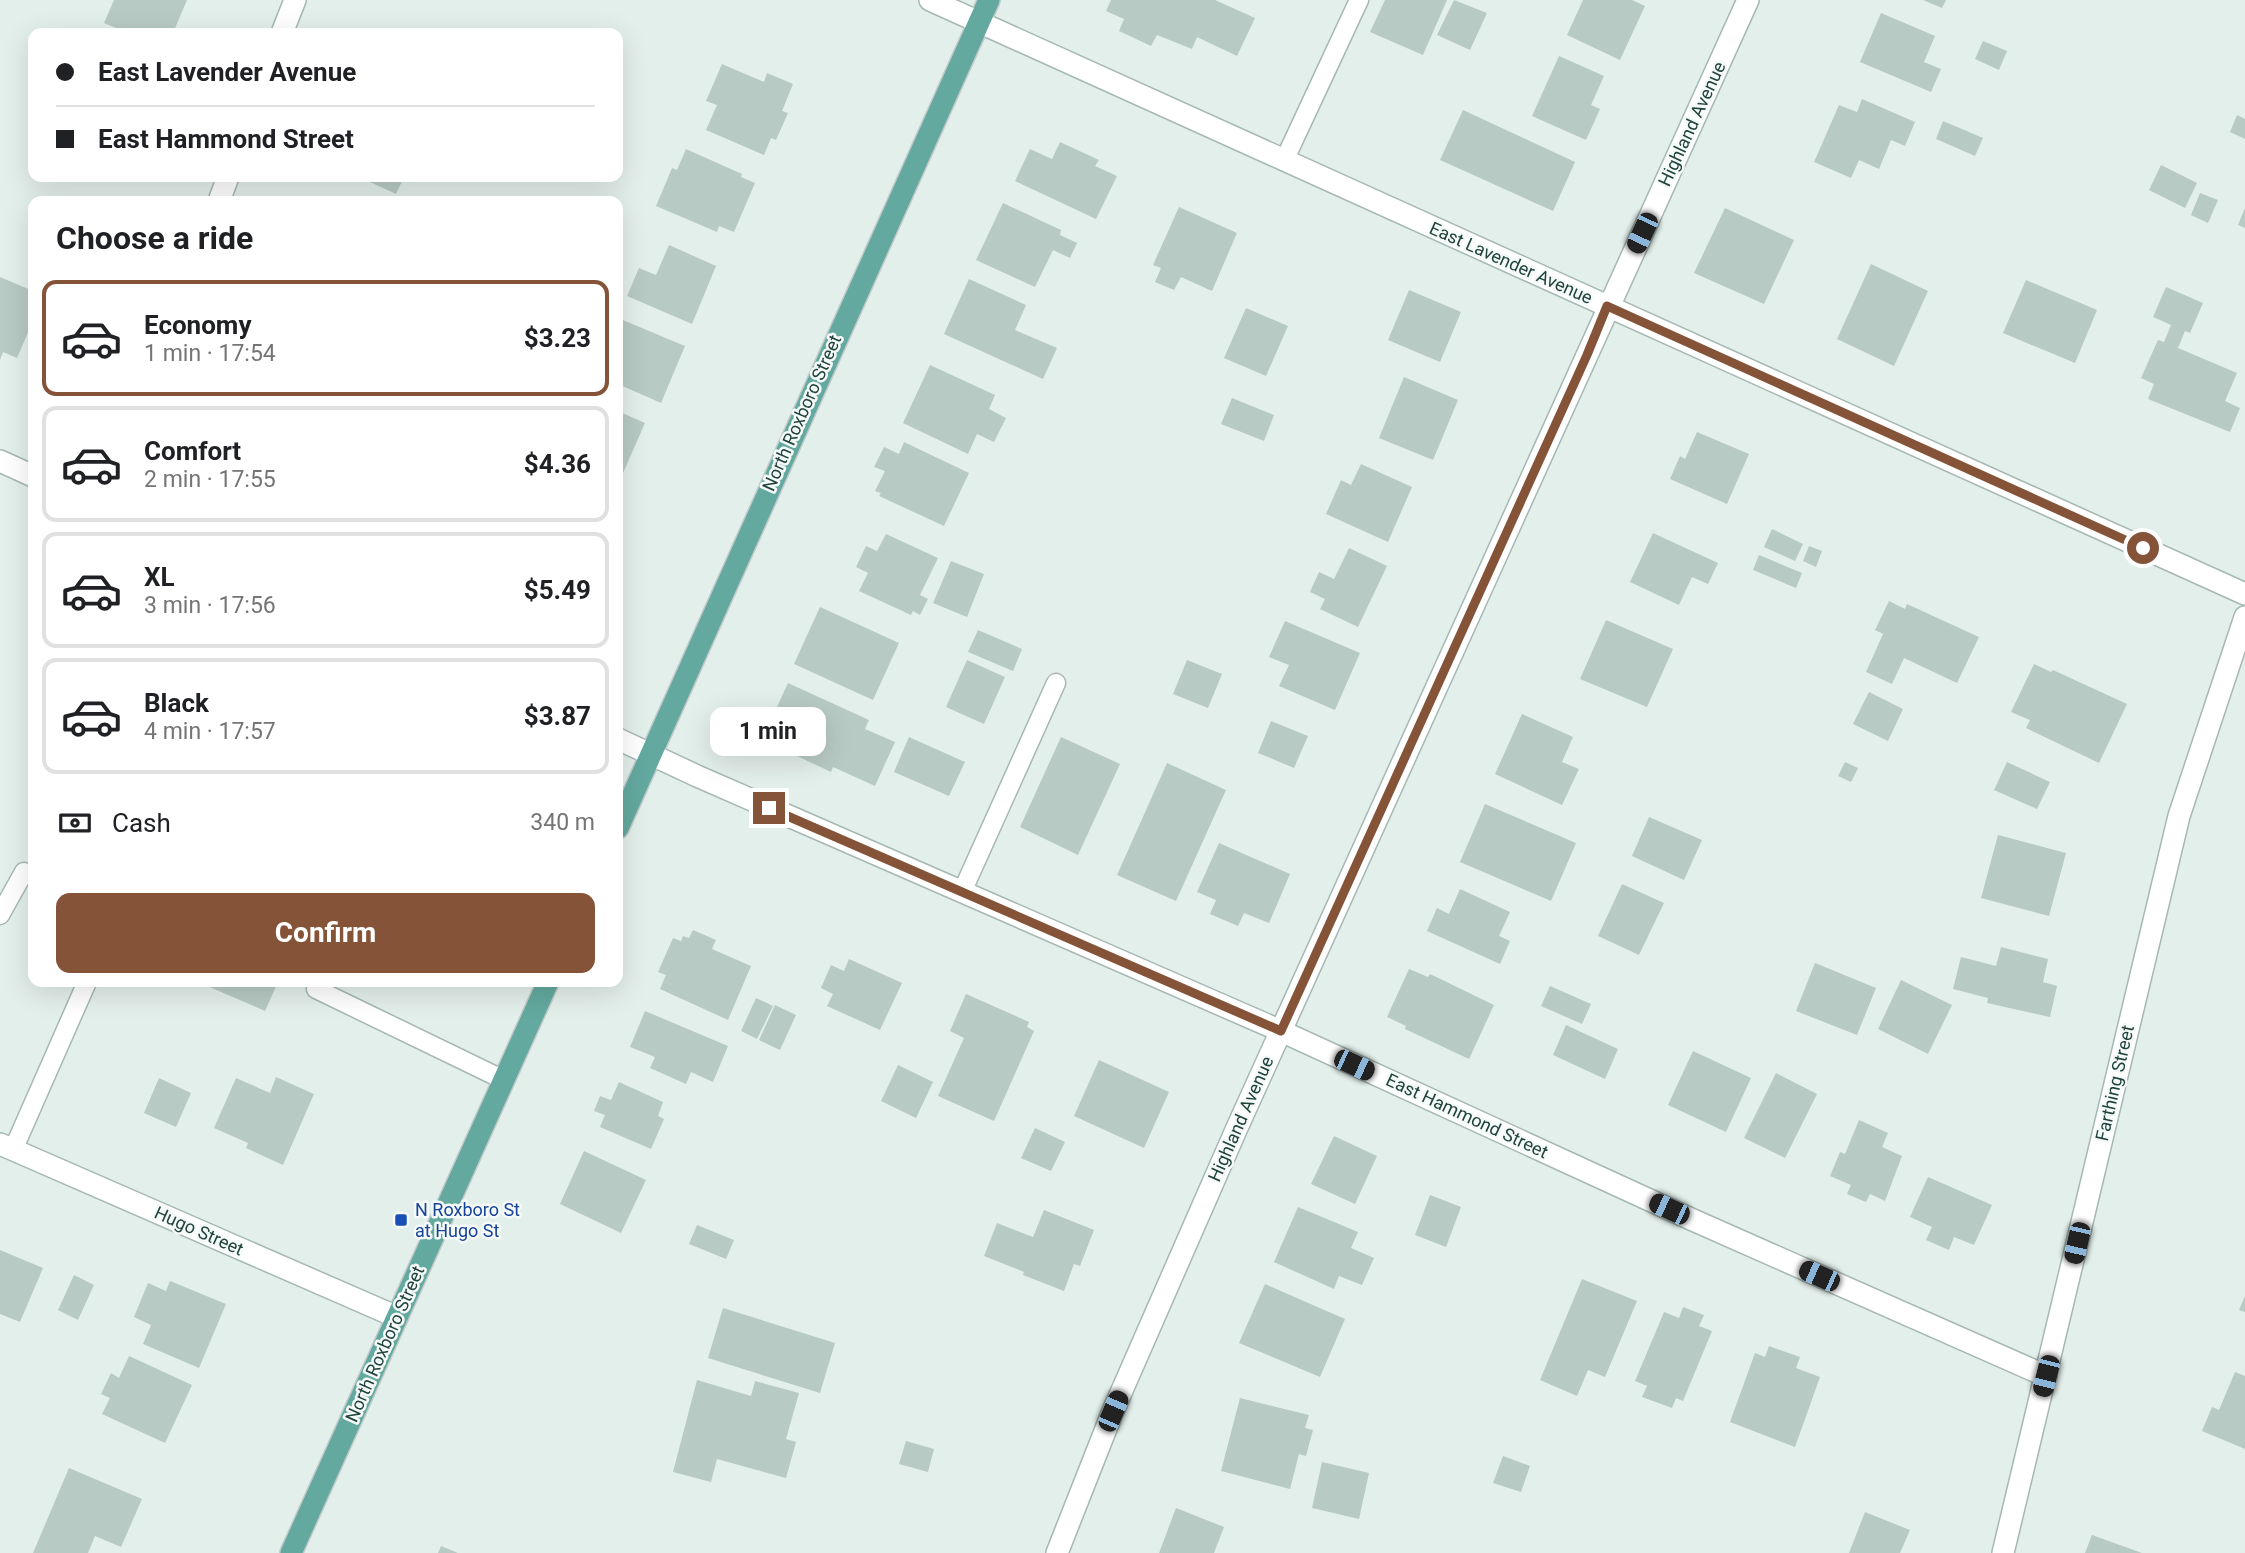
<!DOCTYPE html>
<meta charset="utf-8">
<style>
:root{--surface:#fff;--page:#f6f6f6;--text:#202124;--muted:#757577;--line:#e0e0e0;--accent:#845338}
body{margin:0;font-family:Roboto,sans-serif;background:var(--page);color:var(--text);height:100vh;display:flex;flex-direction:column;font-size:26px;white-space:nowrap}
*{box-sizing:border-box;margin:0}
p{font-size:23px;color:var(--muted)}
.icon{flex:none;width:38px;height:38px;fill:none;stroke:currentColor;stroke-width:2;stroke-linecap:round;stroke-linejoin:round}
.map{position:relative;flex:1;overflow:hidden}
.sheet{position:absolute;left:28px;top:196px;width:595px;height:791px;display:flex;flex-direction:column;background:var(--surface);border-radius:14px;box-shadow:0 7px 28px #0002}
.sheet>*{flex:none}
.guide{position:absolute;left:28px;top:28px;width:595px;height:154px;border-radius:14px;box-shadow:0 7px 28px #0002;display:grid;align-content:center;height:154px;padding:0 28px;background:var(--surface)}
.end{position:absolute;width:32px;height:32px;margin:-16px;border:9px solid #845338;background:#fff;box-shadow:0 0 0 4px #fff}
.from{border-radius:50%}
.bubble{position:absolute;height:49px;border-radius:14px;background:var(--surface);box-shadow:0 7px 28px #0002;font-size:23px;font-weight:700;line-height:49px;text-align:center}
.car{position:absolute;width:21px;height:42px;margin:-21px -10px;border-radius:9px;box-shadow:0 0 5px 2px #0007;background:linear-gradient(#222 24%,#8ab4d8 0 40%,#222 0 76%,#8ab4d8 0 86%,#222 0)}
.guide b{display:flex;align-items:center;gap:24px;height:66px;font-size:26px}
.guide b+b{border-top:2px solid var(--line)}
.guide i{width:18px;height:18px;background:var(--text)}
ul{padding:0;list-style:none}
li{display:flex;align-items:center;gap:21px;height:116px;margin:0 14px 10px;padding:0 14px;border:4px solid var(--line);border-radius:14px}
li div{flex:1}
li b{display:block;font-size:26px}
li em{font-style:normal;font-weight:700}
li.on{border-color:var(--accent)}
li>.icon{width:63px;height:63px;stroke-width:1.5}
h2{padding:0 28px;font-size:32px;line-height:84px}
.pay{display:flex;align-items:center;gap:18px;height:77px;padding:0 28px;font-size:26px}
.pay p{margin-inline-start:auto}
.primary-button{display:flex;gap:14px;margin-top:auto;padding:14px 28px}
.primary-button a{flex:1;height:80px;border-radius:14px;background:var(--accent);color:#fff;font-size:28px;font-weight:700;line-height:80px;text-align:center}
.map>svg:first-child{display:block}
.building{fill:#b8cac4}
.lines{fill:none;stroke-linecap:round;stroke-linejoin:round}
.service-casing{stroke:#a5b8b3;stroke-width:21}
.minor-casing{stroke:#a5b8b3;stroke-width:24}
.primary-casing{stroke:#c1cac9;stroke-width:24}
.service{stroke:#fff;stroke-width:18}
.minor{stroke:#fff;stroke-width:21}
.primary{stroke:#63a99f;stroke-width:21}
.route{stroke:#845338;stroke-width:9}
.transit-dot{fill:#1a4fb4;stroke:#f5faf8;stroke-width:2.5}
.labels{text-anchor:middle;stroke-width:5;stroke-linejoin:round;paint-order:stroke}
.street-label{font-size:18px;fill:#20433d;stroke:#f5faf8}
.transit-label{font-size:18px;fill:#164399;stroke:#f5faf8;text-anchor:start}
</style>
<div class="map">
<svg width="2245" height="1553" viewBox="0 0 2245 1553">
<rect width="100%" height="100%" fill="#e3efeb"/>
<path class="building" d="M 114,0 L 187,0 L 173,33 L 128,33 L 104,23 Z
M 1111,0 L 1215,0 L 1255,18 L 1237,56 L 1197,37 L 1192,49 L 1157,35 L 1151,46 L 1119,31 L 1124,19 L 1106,11 Z
M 1385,0 L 1447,0 L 1423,55 L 1370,32 Z
M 1454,0 L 1487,13 L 1470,50 L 1437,35 Z
M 1583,0 L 1632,0 L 1645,6 L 1620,60 L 1567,35 Z
M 1923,0 L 1946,0 L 1942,8 Z
M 1881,13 L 1935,36 L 1924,62 L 1941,69 L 1931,92 L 1860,62 Z
M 1983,41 L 2007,51 L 1999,70 L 1975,59 Z
M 1559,56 L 1604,76 L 1591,105 L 1600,109 L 1586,140 L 1532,116 Z
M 722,64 L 764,82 L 767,73 L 793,84 L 782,111 L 788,113 L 776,140 L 771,138 L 764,155 L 706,130 L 717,105 L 706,101 Z
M 1862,99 L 1915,122 L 1905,146 L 1891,140 L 1879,169 L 1859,160 L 1851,178 L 1814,162 L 1839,105 L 1857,112 Z
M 1463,110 L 1575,162 L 1553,211 L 1440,160 Z
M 2237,115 L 2245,119 L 2245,139 L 2230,132 Z
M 1943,121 L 1983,138 L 1975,156 L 1936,139 Z
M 1060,142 L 1099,160 L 1095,166 L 1117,176 L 1096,219 L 1015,181 L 1030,149 L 1052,159 Z
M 686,149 L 742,174 L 741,177 L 755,183 L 734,232 L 719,226 L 717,232 L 656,206 L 672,168 L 677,170 Z
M 2161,165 L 2197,183 L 2185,208 L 2149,190 Z
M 359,177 L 404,177 L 396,194 Z
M 2200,193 L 2218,200 L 2208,223 L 2191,215 Z
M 1003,203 L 1061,230 L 1060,235 L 1077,243 L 1070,258 L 1053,250 L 1035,287 L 976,260 Z
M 1179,207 L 1237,233 L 1212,291 L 1181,277 L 1174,290 L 1155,282 L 1161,268 L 1153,265 Z
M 1725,208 L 1794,240 L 1764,304 L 1694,273 Z
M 2245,208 L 2245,228 L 2238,225 Z
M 669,245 L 716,266 L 692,324 L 627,296 L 639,268 L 656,275 Z
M 1871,264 L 1928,291 L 1894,366 L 1837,339 Z
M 0,277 L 33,291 L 33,321 L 17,358 L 3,352 L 0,360 Z
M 969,279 L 1026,305 L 1015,330 L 1057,348 L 1043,379 L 944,334 Z
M 2026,280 L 2097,310 L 2075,363 L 2003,333 Z
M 2166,287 L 2203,303 L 2190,333 L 2185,331 L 2178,348 L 2237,373 L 2225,401 L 2240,408 L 2230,432 L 2148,399 L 2154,384 L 2141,378 L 2158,340 L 2164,342 L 2171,325 L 2153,317 Z
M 1409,290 L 1461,312 L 1440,362 L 1388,340 Z
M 1246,308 L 1288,326 L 1266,376 L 1224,358 Z
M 618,318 L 685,346 L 661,403 L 618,384 Z
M 930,365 L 995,395 L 989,409 L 1006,418 L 994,442 L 977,434 L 968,454 L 903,423 Z
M 1404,377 L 1458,400 L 1433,460 L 1379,438 Z
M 1232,398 L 1274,415 L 1264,441 L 1221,424 Z
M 618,411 L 645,423 L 620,480 L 618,479 Z
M 1697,432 L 1749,454 L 1727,504 L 1670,479 L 1680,456 L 1685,459 Z
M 904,442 L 969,473 L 944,526 L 879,496 L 881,493 L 875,491 L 885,471 L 874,467 L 884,447 L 899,454 Z
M 1361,464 L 1412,487 L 1388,542 L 1326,514 L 1341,480 L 1351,485 Z
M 1772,529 L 1803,544 L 1795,561 L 1764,547 Z
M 1653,533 L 1718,563 L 1708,584 L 1692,577 L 1679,605 L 1630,582 Z
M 886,534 L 938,558 L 920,595 L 928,599 L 920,615 L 913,611 L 911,615 L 859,591 L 868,573 L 856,567 L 866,546 L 877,551 Z
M 1809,546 L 1822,551 L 1816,567 L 1803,561 Z
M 1349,548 L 1387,566 L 1358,627 L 1320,609 L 1325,599 L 1310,592 L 1319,572 L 1334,579 Z
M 1759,555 L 1802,573 L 1796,588 L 1753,570 Z
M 951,561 L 984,574 L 967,617 L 933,603 Z
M 1889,601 L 1905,609 L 1907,604 L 1979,637 L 1957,683 L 1904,658 L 1892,684 L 1866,672 L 1883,634 L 1875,630 Z
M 820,607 L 899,643 L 873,700 L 794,664 Z
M 1606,620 L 1673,649 L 1647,707 L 1580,679 Z
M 1285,621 L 1360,653 L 1335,710 L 1279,686 L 1289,665 L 1269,657 Z
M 978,630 L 1022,649 L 1013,671 L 968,652 Z
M 967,660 L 1005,677 L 984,724 L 946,707 Z
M 1187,660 L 1222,674 L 1208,708 L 1173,694 Z
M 2034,664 L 2051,672 L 2053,670 L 2127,704 L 2099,763 L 2026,728 L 2030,720 L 2011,712 Z
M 788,683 L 869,720 L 865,729 L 895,742 L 875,786 L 833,767 L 831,772 L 765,741 L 767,736 L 764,735 Z
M 1869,692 L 1903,709 L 1888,741 L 1853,724 Z
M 1522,714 L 1573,737 L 1562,762 L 1579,769 L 1562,805 L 1495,774 Z
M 1271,721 L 1308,736 L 1294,768 L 1258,753 Z
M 909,737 L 965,762 L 949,796 L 894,772 Z
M 1061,737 L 1120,764 L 1078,855 L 1020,827 Z
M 1845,762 L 1858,768 L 1851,782 L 1838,776 Z
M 2007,762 L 2050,782 L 2037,809 L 1994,790 Z
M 1167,763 L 1226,790 L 1176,901 L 1117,875 Z
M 1485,804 L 1576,843 L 1551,901 L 1460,862 Z
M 1649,817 L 1702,840 L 1684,880 L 1632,856 Z
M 1998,835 L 2066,853 L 2049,916 L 1981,898 Z
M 1219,843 L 1290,874 L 1269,923 L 1244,913 L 1238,926 L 1210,914 L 1216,900 L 1197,892 Z
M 1622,884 L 1664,903 L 1639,955 L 1598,936 Z
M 1460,889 L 1510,912 L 1499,936 L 1510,941 L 1500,964 L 1427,931 L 1437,908 L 1449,914 Z
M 693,930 L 716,940 L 712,949 L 751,966 L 728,1020 L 660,989 L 666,975 L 658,972 L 673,938 L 681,941 L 683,936 L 689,938 Z
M 2001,947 L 2048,959 L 2043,982 L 2057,986 L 2050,1017 L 1987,1003 L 1988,998 L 1953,989 L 1961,957 L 1996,966 Z
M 849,959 L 902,983 L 880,1030 L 827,1006 L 833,994 L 821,988 L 831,965 L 844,971 Z
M 1815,963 L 1876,988 L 1857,1035 L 1796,1011 Z
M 1409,969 L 1428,977 L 1430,974 L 1494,1005 L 1469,1059 L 1405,1029 L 1406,1026 L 1387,1017 Z
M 1901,980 L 1952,1005 L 1928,1054 L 1878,1029 Z
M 198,982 L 278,982 L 265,1011 Z
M 1550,986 L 1591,1004 L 1582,1024 L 1541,1006 Z
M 966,994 L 1029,1022 L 1027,1027 L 1034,1031 L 994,1121 L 938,1096 L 964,1038 L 950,1031 Z
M 756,998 L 773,1006 L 757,1039 L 741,1031 Z
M 775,1005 L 796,1015 L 780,1050 L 759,1040 Z
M 645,1011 L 728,1046 L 713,1082 L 691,1072 L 686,1084 L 650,1068 L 655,1057 L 630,1047 Z
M 1566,1025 L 1618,1049 L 1605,1079 L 1553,1055 Z
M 1693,1051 L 1751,1078 L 1726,1132 L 1668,1105 Z
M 1099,1060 L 1169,1092 L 1144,1148 L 1074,1116 Z
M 898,1065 L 933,1082 L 916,1118 L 881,1101 Z
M 1776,1073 L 1817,1094 L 1785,1158 L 1744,1138 Z
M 276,1077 L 314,1094 L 283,1165 L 246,1148 L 248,1143 L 214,1128 L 236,1078 L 270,1093 Z
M 159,1078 L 191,1093 L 176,1127 L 144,1113 Z
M 619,1082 L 663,1102 L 658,1116 L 664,1119 L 651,1149 L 600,1127 L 605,1115 L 594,1111 L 600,1096 L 611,1100 Z
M 1859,1120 L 1888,1133 L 1882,1147 L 1902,1156 L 1885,1201 L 1870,1194 L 1866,1202 L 1847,1194 L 1851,1185 L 1830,1176 L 1840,1152 L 1845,1154 Z
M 1035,1128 L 1065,1142 L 1051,1171 L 1021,1158 Z
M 1334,1136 L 1377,1156 L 1355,1204 L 1311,1184 Z
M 584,1151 L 646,1180 L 621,1233 L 560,1204 Z
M 1928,1177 L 1992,1205 L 1974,1245 L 1954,1237 L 1949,1250 L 1926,1240 L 1932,1227 L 1910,1217 Z
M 1430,1195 L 1461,1207 L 1446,1247 L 1415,1235 Z
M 1298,1207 L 1358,1232 L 1351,1248 L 1374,1258 L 1362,1285 L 1339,1276 L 1334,1289 L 1274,1262 Z
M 1044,1210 L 1094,1230 L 1080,1266 L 1074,1264 L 1064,1291 L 1023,1275 L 1024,1272 L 984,1256 L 997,1223 L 1033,1237 Z
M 697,1225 L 734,1240 L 726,1259 L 689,1244 Z
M 0,1250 L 43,1268 L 20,1322 L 0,1314 Z
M 74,1275 L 94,1285 L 78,1320 L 58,1310 Z
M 1582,1279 L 1637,1301 L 1605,1377 L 1588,1370 L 1577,1396 L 1540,1380 Z
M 170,1281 L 226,1304 L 199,1368 L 143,1344 L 151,1325 L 134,1317 L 148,1283 L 166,1291 Z
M 1265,1284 L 1345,1319 L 1320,1377 L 1239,1343 Z
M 2245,1296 L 2245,1312 L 2239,1310 Z
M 1683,1307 L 1704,1315 L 1699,1326 L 1712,1331 L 1683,1401 L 1676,1398 L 1672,1408 L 1642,1397 L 1647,1386 L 1635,1381 L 1664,1312 L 1679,1318 Z
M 723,1308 L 835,1343 L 820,1393 L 708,1358 Z
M 1769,1346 L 1800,1357 L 1796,1368 L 1820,1377 L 1795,1447 L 1730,1422 L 1755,1353 L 1765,1357 Z
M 129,1356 L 192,1385 L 165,1443 L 102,1414 L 110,1398 L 101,1394 L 111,1373 L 119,1378 Z
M 2235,1372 L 2245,1376 L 2245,1449 L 2202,1431 L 2212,1407 L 2219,1410 Z
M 697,1380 L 751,1396 L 755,1381 L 799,1393 L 786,1439 L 796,1442 L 786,1478 L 717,1459 L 711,1482 L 673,1472 Z
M 1240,1398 L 1309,1415 L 1305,1428 L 1313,1430 L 1306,1456 L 1299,1454 L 1290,1489 L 1221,1471 Z
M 906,1441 L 934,1449 L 928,1472 L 899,1464 Z
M 1503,1456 L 1530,1466 L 1521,1492 L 1493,1483 Z
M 1322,1462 L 1369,1473 L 1359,1519 L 1312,1508 Z
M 69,1468 L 142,1499 L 121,1547 L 95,1536 L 88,1553 L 33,1553 Z
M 1176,1508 L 1224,1527 L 1214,1553 L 1159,1553 Z
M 1865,1512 L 1910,1530 L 1900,1553 L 1849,1553 Z
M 2092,1535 L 2142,1553 L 2085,1553 Z
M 441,1546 L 458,1553 L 438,1553 Z"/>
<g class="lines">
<g class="service-casing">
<path id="service" d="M 1284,161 L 1359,0
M 962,892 L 1056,683
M 0,915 L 24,872 L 33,875
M 316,989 L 504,1080
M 13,1150 L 87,982"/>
</g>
<g class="minor-casing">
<path id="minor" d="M 930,0 L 2245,594
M 282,33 L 295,0
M 219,201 L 228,177
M 0,461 L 33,476
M 618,739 L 697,776 L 1281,1031 L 1693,1220 L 2046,1376
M 0,1144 L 397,1317
M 1057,1553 L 1113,1411 L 1236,1130 L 1748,0
M 2003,1553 L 2179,816 L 2245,617"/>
</g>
<g class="primary-casing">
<path id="primary" d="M 618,828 L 989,0
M 291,1553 L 548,982"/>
</g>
<use href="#service" class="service"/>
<use href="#minor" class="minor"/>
<use href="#primary" class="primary"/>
</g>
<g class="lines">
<path class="route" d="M 769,808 L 1281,1031 L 1587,355 L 1607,306 L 2143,548"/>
</g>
<rect class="transit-dot" x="394" y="1213" width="14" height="14" rx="3.5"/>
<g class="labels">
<g class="street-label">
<text transform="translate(1692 124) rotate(-65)" y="6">Highland Avenue</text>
<text transform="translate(1511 263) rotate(24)" y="6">East Lavender Avenue</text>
<text transform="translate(802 413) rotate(-66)" y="6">North Roxboro Street</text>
<text transform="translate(2115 1083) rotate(-77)" y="6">Farthing Street</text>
<text transform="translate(1467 1116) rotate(25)" y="6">East Hammond Street</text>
<text transform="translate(1241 1119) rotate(-66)" y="6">Highland Avenue</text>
<text transform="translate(199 1231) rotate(24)" y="6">Hugo Street</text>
<text transform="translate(385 1344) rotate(-66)" y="6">North Roxboro Street</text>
</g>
<g class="transit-label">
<text x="415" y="1216">N Roxboro St<tspan x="415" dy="21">at Hugo St</tspan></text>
</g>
</g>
</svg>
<i class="end from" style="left:2143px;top:548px"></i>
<i class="end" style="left:769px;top:808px"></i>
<div class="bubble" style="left:710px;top:707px;width:116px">1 min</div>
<i class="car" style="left:1642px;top:233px;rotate:205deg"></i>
<i class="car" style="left:1354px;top:1065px;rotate:115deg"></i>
<i class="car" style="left:1669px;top:1209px;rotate:295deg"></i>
<i class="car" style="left:2077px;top:1243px;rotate:193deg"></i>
<i class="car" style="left:1819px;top:1276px;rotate:294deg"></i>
<i class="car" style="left:2046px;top:1376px;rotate:194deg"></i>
<i class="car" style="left:1113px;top:1411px;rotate:23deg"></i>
<div class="guide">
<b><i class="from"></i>East Lavender Avenue</b>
<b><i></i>East Hammond Street</b>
</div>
<section class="sheet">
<h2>Choose a ride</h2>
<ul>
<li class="on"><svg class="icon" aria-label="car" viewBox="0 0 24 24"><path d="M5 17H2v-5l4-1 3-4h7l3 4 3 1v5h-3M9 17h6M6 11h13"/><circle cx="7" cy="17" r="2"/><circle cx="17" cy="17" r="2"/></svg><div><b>Economy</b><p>1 min · 17:54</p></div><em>$3.23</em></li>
<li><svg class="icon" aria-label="car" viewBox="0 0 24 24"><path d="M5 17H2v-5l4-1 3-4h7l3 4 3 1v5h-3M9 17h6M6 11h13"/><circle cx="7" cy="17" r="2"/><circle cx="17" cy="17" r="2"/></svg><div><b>Comfort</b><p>2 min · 17:55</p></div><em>$4.36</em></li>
<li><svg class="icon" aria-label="car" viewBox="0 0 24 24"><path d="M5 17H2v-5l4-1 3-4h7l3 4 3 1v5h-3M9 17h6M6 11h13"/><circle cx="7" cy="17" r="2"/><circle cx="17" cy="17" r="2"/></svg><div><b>XL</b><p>3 min · 17:56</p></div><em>$5.49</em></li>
<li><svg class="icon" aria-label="car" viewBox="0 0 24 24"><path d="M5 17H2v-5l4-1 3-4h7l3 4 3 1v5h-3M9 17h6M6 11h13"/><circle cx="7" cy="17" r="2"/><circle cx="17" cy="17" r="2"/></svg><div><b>Black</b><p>4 min · 17:57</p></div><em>$3.87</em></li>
</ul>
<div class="pay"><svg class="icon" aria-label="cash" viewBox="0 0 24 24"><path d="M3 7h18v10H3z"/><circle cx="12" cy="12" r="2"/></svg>Cash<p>340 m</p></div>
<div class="primary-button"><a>Confirm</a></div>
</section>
</div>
